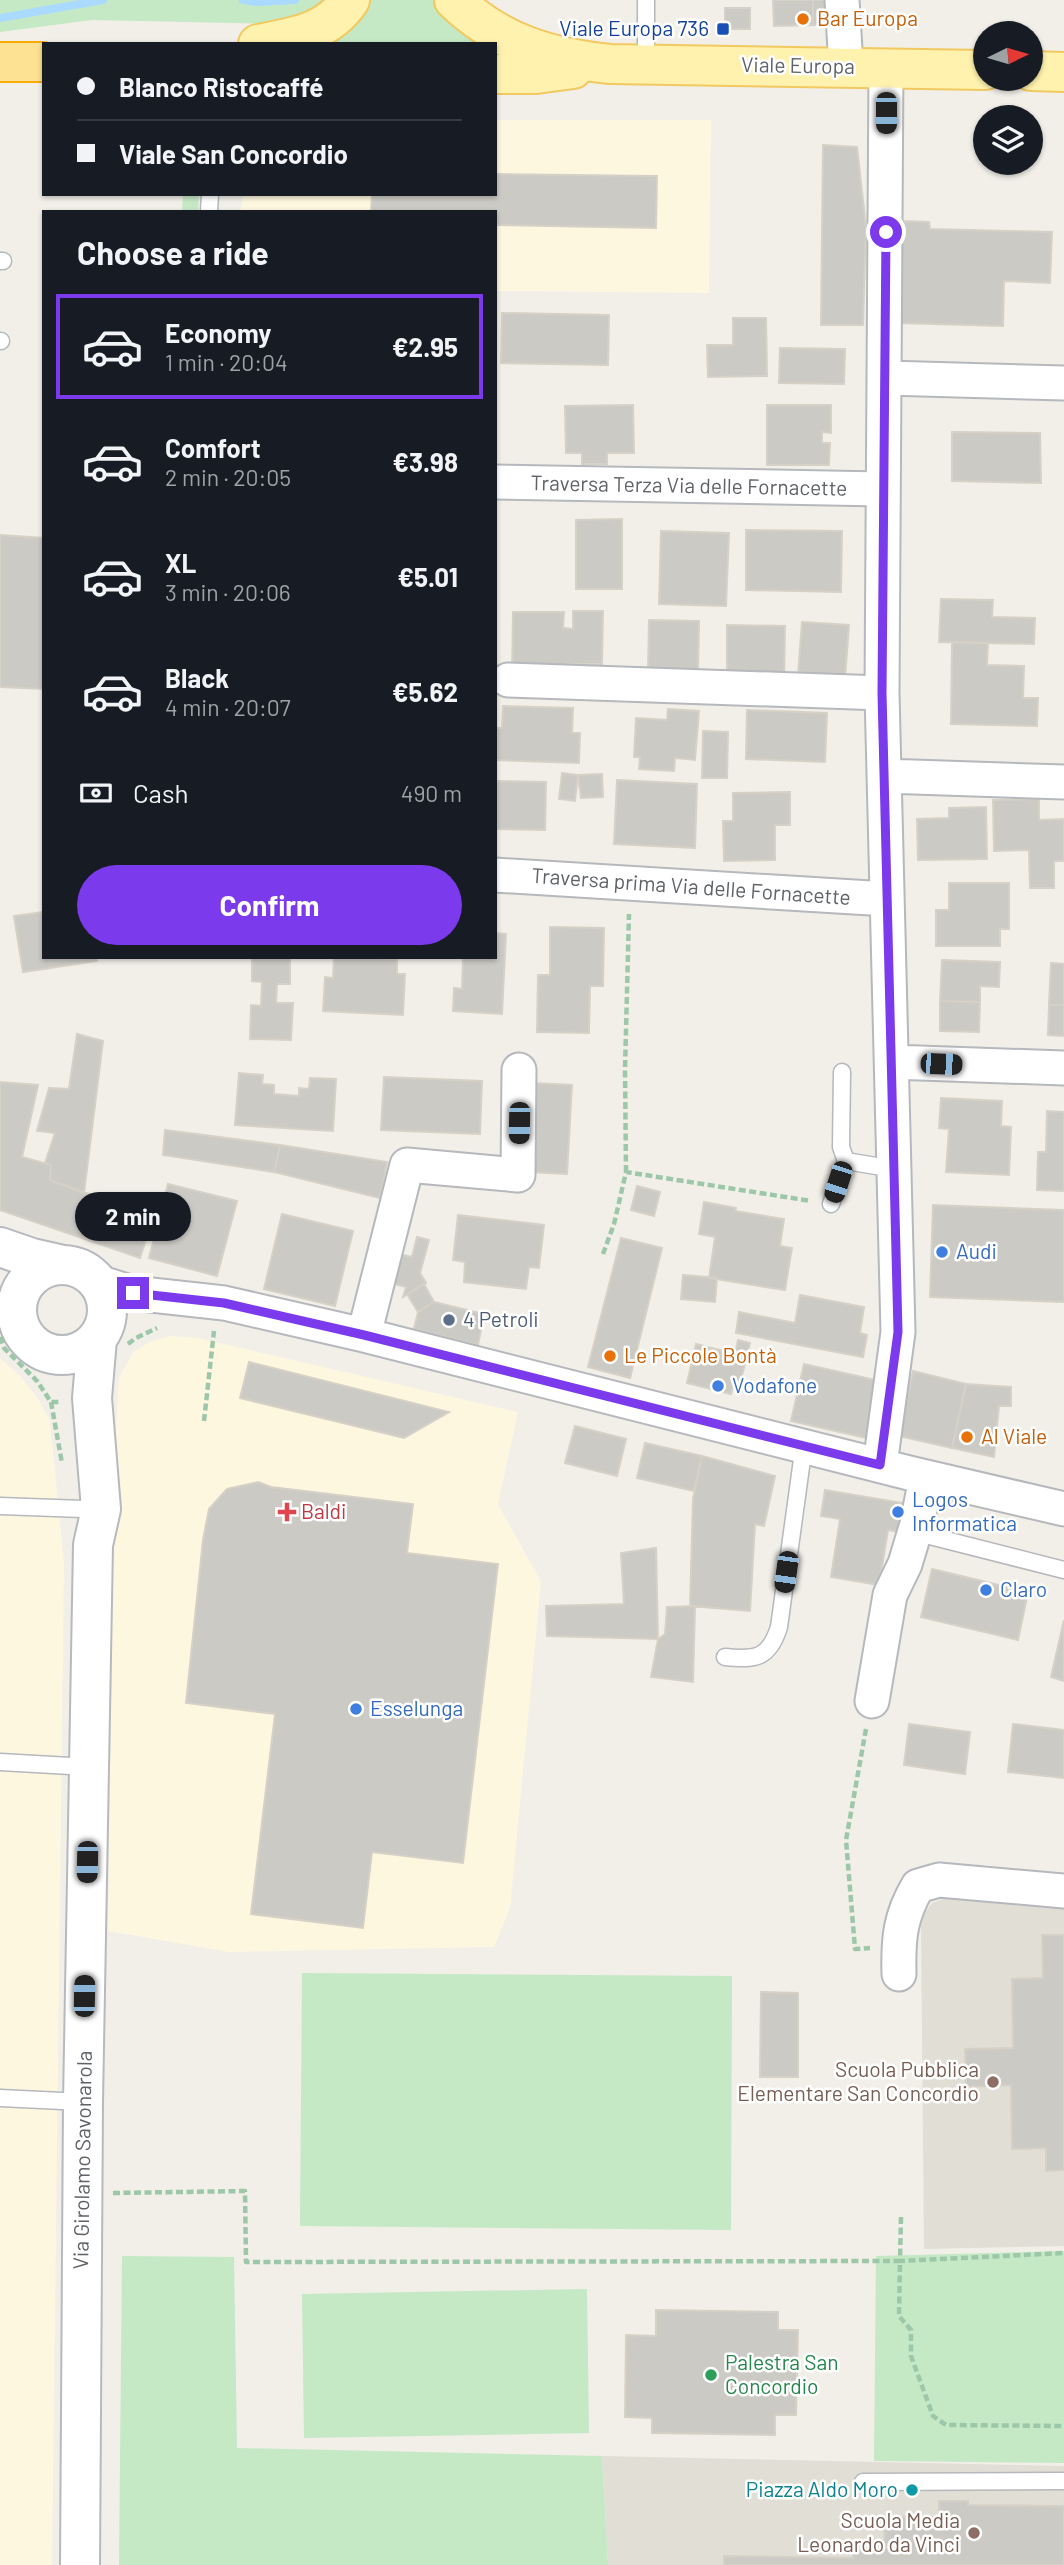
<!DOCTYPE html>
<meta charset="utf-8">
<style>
:root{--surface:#171b24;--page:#242831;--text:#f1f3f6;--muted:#9ea1a6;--line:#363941;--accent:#7c3aed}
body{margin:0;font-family:Barlow,sans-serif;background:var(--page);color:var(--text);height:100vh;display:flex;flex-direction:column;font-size:26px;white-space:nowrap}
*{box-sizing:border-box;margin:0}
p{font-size:23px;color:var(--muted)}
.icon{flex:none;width:38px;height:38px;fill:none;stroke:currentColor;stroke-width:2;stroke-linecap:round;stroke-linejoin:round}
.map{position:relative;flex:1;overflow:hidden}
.details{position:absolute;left:42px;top:210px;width:455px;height:749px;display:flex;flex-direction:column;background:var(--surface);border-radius:0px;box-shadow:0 2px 5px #0004}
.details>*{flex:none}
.banner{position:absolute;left:42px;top:42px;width:455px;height:154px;border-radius:0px;box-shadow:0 2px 5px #0004;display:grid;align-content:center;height:154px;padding:0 35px;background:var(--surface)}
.needle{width:46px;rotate:85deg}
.tools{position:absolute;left:973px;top:21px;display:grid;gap:14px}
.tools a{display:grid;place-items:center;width:70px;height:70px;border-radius:50%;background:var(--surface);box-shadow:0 2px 5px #0004;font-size:35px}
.end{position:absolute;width:32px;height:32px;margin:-16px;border:9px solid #7c3aed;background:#fff;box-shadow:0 0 0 4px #fff}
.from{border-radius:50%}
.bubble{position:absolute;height:49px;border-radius:24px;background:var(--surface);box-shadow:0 2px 5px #0004;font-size:23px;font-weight:700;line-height:49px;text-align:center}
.car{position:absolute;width:21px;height:42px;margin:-21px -10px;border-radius:9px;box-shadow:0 0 5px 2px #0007;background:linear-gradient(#222 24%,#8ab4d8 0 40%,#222 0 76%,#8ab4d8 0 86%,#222 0)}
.banner b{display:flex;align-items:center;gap:24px;height:66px;font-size:26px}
.banner b+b{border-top:2px solid var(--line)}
.banner i{width:18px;height:18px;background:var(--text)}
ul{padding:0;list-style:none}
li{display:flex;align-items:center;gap:21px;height:105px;margin:0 14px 10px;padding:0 21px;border:4px solid transparent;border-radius:0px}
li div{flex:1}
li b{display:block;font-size:26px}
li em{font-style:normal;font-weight:700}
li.current{border-color:var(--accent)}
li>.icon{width:63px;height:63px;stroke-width:1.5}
h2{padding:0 35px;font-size:32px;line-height:84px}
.pay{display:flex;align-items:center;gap:18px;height:77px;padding:0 35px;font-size:26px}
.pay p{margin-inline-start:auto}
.action{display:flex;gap:14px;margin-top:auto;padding:14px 35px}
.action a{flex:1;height:80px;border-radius:42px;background:var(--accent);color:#fff;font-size:28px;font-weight:700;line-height:80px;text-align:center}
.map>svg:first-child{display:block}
.commercial{fill:#fef7e0}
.education{fill:#e1ded6}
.green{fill:#c5e8c5}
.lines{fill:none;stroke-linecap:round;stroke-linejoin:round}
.stream{stroke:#aadaff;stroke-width:8}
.building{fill:#cccac5;stroke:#d6d1c6;stroke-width:2}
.lane-casing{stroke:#b5b8bc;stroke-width:19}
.street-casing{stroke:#b5b8bc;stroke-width:37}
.secondary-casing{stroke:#b6babf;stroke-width:42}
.primary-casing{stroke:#f2c960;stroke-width:42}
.highway-casing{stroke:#f9ab00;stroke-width:42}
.path{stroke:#9cc7a9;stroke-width:4.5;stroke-dasharray:7 3.5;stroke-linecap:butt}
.lane{stroke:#fff;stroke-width:16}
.street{stroke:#fff;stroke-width:33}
.secondary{stroke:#fff;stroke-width:38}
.primary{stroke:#fff2af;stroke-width:38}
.highway{stroke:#fde293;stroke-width:38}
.route{stroke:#7c3aed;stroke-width:9}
.food-dot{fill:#e8710a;stroke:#fff;stroke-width:2.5}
.transit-dot{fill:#1a4fb4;stroke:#fff;stroke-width:2.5}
.shop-dot{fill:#3f7fe0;stroke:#fff;stroke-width:2.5}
.service-dot{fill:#5c6f8a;stroke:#fff;stroke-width:2.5}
.health-dot{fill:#e0444e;stroke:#fff;stroke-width:2.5}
.education-dot{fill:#8d6e63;stroke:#fff;stroke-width:2.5}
.leisure-dot{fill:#2e9e5b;stroke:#fff;stroke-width:2.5}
.culture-dot{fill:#0f9aa8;stroke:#fff;stroke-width:2.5}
.labels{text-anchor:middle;stroke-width:5;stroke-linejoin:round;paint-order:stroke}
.food-label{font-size:21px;fill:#c56008;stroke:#fff;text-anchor:start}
.transit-label{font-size:21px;fill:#164399;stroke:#fff;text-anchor:end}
.street-label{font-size:21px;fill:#5f6368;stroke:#fff}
.shop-label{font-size:21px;fill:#366cbe;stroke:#fff;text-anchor:start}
.service-label{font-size:21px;fill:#4e5e75;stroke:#fff;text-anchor:start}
.health-label{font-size:21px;fill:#be3a42;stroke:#fff;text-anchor:start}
.education-label{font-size:21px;fill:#785e54;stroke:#fff;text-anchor:end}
.leisure-label{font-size:21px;fill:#27864d;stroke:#fff;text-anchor:start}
.culture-label{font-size:21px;fill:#0d838f;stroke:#fff;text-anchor:end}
</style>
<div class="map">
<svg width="1064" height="2565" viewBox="0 0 1064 2565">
<rect width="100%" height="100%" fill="#f1efe8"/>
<path class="commercial" d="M 495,120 L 711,120 L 709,293 L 495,291 L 495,212 L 240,212 L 244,194 L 495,194 Z
M 170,1336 L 198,1338 L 518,1412 L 498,1504 L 541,1582 L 510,1908 L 494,1947 L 229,1952 L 108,1931 L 114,1470 L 119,1378 L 134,1351 L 152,1341 Z
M 0,1358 L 19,1375 L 37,1397 L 50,1421 L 64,1563 L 52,2565 L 0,2565 Z"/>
<path class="education" d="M 943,1899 L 1064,1906 L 1064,2246 L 924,2249 L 921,1918 L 932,1903 Z
M 602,2456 L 1064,2466 L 1064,2565 L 608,2565 Z"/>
<path class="green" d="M 0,0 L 324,0 L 310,15 L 275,24 L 92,20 L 0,32 Z
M 370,0 L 436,0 L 487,44 L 325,44 C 348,35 357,20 370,0 Z
M 183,194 L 199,194 L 198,212 L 182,212 Z
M 302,1973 L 732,1976 L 731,2230 L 300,2226 Z
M 1064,2251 L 1064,2463 L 874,2461 L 876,2256 Z
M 122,2256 L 234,2257 L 237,2448 L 602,2456 L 608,2565 L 119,2565 Z
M 587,2289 L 589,2433 L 304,2438 L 302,2294 Z"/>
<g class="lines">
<path class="stream" d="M 243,0 L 257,2 L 295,0
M 0,18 L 103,0"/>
</g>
<path class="building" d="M 773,0 L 813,0 L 813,25 L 774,26 Z
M 813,0 L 831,0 L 831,25 L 813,25 Z
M 725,8 L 750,8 L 750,29 L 725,29 Z
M 823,145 L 857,147 L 866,227 L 863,325 L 821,325 Z
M 495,174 L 657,176 L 656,228 L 495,225 L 495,212 L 371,212 L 372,194 L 495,194 Z
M 902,221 L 929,222 L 930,229 L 1052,232 L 1050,283 L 1004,281 L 1003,326 L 899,323 Z
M 502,313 L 609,315 L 608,365 L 501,363 Z
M 733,318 L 766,318 L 767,376 L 708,377 L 707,345 L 733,345 Z
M 780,348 L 845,349 L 844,384 L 779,383 Z
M 633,405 L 634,453 L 607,453 L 607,464 L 582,464 L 582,453 L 566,453 L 565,406 Z
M 767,405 L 831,405 L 831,433 L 822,432 L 822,443 L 830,443 L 829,465 L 767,465 Z
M 952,432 L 1040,433 L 1041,483 L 952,481 Z
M 622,519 L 622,589 L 576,589 L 576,520 Z
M 746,530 L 842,531 L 841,592 L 746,590 Z
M 661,531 L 729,533 L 726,606 L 659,604 Z
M 0,535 L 44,538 L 44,689 L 0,687 Z
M 941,599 L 993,600 L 992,617 L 1035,618 L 1034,644 L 939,642 Z
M 573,611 L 603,611 L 602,664 L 563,664 L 563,677 L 512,677 L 513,612 L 564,612 L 563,628 L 573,629 Z
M 649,620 L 699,621 L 698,673 L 648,672 Z
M 802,622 L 849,625 L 845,678 L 798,675 Z
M 727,625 L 785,626 L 784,684 L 727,683 Z
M 952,642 L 988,643 L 987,665 L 1024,666 L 1023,698 L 1038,698 L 1037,726 L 951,724 Z
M 503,706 L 573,708 L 572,733 L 580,733 L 579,763 L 495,760 L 495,728 L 502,728 Z
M 668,709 L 699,711 L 695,760 L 675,758 L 674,771 L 639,769 L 640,757 L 634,757 L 636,718 L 667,720 Z
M 747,710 L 827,713 L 825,762 L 746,759 Z
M 703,731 L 728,732 L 727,778 L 702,778 Z
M 562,773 L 578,775 L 575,801 L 559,799 Z
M 602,774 L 603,797 L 581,798 L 578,775 Z
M 617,780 L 697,784 L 695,848 L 614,844 Z
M 495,781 L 546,782 L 545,830 L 495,829 Z
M 790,792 L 790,825 L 775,825 L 775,860 L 724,861 L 723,821 L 733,821 L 733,793 Z
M 1039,799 L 1039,820 L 1064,819 L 1064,861 L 1054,861 L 1054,888 L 1030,888 L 1029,850 L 994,851 L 993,800 Z
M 986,807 L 987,859 L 918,860 L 917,819 L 949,818 L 949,808 Z
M 949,883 L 1009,883 L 1009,929 L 1000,929 L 1000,946 L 936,946 L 936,910 L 949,910 Z
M 44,912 L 44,957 L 96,957 L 97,961 L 23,972 L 14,916 Z
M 550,927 L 604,928 L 603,986 L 590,986 L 589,1033 L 537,1032 L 538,975 L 550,975 Z
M 495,933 L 506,934 L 502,1014 L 453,1011 L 454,988 L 462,989 L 463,957 L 495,957 Z
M 252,957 L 290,957 L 290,984 L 277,984 L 276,1003 L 293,1003 L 291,1040 L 250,1039 L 251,1005 L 261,1006 L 262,982 L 252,981 Z
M 334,957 L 397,959 L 397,974 L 405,974 L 403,1015 L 323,1011 L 325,977 L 333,978 Z
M 942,960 L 1000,962 L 999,987 L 980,986 L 980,1002 L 940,1001 Z
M 1051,963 L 1064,964 L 1064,1005 L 1049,1005 Z
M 940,1001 L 980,1002 L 979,1032 L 940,1031 Z
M 1049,1005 L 1064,1005 L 1064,1036 L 1048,1035 Z
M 77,1034 L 103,1041 L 84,1193 L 50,1180 L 51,1165 L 45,1163 L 55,1133 L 37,1131 L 49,1088 L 69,1089 Z
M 239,1073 L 263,1075 L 262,1084 L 274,1085 L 274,1094 L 299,1096 L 299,1088 L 309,1089 L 310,1078 L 336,1079 L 333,1131 L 235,1125 Z
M 384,1077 L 482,1081 L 480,1134 L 381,1130 Z
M 0,1082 L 38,1085 L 22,1157 L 51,1165 L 50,1180 L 111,1202 L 155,1211 L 140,1258 L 0,1210 Z
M 532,1083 L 572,1085 L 567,1174 L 527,1172 Z
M 941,1098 L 1002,1101 L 1001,1126 L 1011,1127 L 1009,1175 L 946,1172 L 949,1129 L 939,1128 Z
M 1047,1111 L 1064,1112 L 1064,1191 L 1037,1190 L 1038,1152 L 1046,1152 Z
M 165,1130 L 280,1145 L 274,1172 L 163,1155 Z
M 280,1145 L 387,1162 L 380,1198 L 274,1172 Z
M 168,1184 L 237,1201 L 217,1276 L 149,1258 Z
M 637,1186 L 660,1192 L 654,1216 L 631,1210 Z
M 704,1202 L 736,1208 L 735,1211 L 784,1219 L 780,1246 L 792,1248 L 785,1290 L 709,1278 L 715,1237 L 699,1234 Z
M 933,1205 L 1064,1210 L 1064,1302 L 930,1297 Z
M 282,1214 L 353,1231 L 335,1306 L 264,1289 Z
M 458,1215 L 544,1225 L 539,1268 L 529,1267 L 526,1289 L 464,1282 L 465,1262 L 453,1260 Z
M 417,1237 L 429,1240 L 420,1273 L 426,1283 L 403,1297 L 406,1287 L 391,1283 L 398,1254 L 412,1257 Z
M 621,1238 L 662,1248 L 630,1378 L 588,1367 Z
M 683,1275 L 717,1278 L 715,1302 L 681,1299 Z
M 424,1284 L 434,1302 L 418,1312 L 407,1294 Z
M 800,1295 L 864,1307 L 860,1333 L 867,1335 L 863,1357 L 736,1333 L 739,1312 L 795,1323 Z
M 434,1302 L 484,1314 L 478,1345 L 414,1329 L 418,1312 Z
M 738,1340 L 750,1343 L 739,1388 L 733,1387 L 731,1394 L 687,1383 L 696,1344 L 735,1354 Z
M 249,1362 L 449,1412 L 404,1438 L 240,1398 Z
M 804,1364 L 884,1382 L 871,1439 L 791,1421 Z
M 913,1371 L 966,1384 L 952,1448 L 899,1436 Z
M 966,1384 L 1011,1387 L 1011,1406 L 999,1406 L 994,1457 L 952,1448 Z
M 575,1426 L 626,1439 L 617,1476 L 565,1463 Z
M 645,1443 L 702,1456 L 694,1491 L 637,1478 Z
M 702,1456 L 775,1476 L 764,1526 L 755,1524 L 750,1611 L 690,1606 L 693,1499 Z
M 258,1482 L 271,1487 L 413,1504 L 407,1553 L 498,1564 L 463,1863 L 372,1852 L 363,1928 L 251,1914 L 275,1714 L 186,1703 L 203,1540 L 209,1509 L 227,1489 Z
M 825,1490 L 914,1505 L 909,1534 L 888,1530 L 879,1585 L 831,1577 L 840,1519 L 821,1516 Z
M 656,1548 L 658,1639 L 547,1636 L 546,1606 L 624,1604 L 621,1553 Z
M 932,1569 L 1028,1592 L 1018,1640 L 921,1617 Z
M 695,1606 L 693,1682 L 651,1677 L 658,1639 L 665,1634 L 667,1607 Z
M 1064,1620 L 1064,1681 L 1051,1677 Z
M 909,1724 L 970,1732 L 965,1774 L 904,1765 Z
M 1013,1724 L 1064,1730 L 1064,1778 L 1008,1772 Z
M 1042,1935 L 1064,1935 L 1064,2170 L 1046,2171 L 1046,2148 L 1012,2149 L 1011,2085 L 966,2087 L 965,2049 L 1013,2048 L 1012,1979 L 1043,1978 Z
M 761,1992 L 798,1993 L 798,2077 L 760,2077 Z
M 656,2310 L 778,2312 L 778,2330 L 798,2330 L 796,2415 L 775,2415 L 775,2435 L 652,2433 L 652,2418 L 625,2417 L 626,2335 L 656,2336 Z
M 939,2501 L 968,2501 L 968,2505 L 1064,2506 L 1064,2565 L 724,2565 L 724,2556 L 853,2558 L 853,2546 L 884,2546 L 885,2517 L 939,2517 Z"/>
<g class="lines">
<g class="lane-casing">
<path id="lane" d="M 646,65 L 646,0
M 209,212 L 210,194
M 0,261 L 3,261
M 0,341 L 1,341
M 842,1072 L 841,1147 L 846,1161 L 894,1169
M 831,1204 L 846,1161
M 0,1506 L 83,1509
M 917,1524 L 926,1535 L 1064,1570
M 725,1657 C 755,1660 769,1659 779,1627 L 804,1445
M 0,1762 L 88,1767
M 0,2098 L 83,2102
M 863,2482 L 1064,2481"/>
</g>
<g class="street-casing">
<path id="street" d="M 842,0 L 846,66
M 886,378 L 1064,383
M 495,482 L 882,489
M 508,680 L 882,693
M 884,776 L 1064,782
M 495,875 L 887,899
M 892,1062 L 1064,1068
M 98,1282 L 133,1293 L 224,1303 L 364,1335 L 909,1473 L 1064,1509
M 364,1335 L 407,1165 L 518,1175 L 519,1070
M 880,1465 L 898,1332 L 882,693 L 886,67
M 872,1701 L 890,1595 L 905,1564 L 917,1524 L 926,1478
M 899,1974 C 898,1939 900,1916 918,1886 L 939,1880 L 1064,1891"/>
</g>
<g class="secondary-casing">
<path id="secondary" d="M 0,1247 L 32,1258 L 63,1265
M17 1310a45 45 0 1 1 90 0a45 45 0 1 1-90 0Z
M 80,2565 L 83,2102 L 93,1545 L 101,1509 L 92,1398 L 97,1339"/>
</g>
<g class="primary-casing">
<path id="primary" d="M 454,0 C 499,43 550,58 610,64 L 985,70
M 258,44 C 294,37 328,33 350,0
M 1031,71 L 1064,72
M 495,74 L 536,74 L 573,69"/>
</g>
<g class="highway-casing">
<path id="highway" d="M 0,62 L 43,62"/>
</g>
<path class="path" d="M 626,1172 L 625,1069 L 629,914
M 603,1254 L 614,1224 L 626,1172 L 811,1201
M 0,1337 L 4,1348 L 37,1381 L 51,1402 L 60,1402
M 128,1344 L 136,1338 L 157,1328
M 51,1402 L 62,1463
M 204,1421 L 214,1331
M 866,1729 L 846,1840 L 855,1949 L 870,1948
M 113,2193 L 245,2191 L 246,2262 L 900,2261 L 899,2316 L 911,2330 L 911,2356 L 933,2416 L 946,2425 L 1064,2426
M 901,2217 L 900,2261 L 1064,2253"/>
<use href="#lane" class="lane"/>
<use href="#street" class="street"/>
<use href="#secondary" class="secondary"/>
<use href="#primary" class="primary"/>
<use href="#highway" class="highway"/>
</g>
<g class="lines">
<path class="route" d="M 133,1293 L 224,1303 L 364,1335 L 880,1465 L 898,1332 L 882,693 L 886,232"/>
</g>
<g class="food-dot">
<circle cx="803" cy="19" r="7"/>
<circle cx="610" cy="1356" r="7"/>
<circle cx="967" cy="1437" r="7"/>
</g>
<rect class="transit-dot" x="716" y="22" width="14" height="14" rx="3.5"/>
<g class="shop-dot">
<circle cx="942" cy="1252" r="7"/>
<circle cx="718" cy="1386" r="7"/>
<circle cx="898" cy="1512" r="7"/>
<circle cx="986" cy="1590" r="7"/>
<circle cx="356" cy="1709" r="7"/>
</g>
<circle class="service-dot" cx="449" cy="1320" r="7"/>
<path class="health-dot" d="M283.5 1501.5h7v7h7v7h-7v7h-7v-7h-7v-7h7z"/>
<g class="education-dot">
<circle cx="993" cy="2082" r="7"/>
<circle cx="974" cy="2533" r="7"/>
</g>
<circle class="leisure-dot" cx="711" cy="2375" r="7"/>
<circle class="culture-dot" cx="912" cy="2490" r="7"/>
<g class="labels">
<g class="food-label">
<text x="817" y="26">Bar Europa</text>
<text x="624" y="1363">Le Piccole Bontà</text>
<text x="981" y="1444">Al Viale</text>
</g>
<g class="transit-label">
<text x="709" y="36">Viale Europa 736</text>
</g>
<g class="street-label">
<text transform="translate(798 66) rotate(1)" y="7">Viale Europa</text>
<text transform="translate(689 486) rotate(1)" y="7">Traversa Terza Via delle Fornacette</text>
<text transform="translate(691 887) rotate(4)" y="7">Traversa prima Via delle Fornacette</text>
<text transform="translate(83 2160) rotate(-89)" y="7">Via Girolamo Savonarola</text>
</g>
<g class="shop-label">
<text x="956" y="1259">Audi</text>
<text x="732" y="1393">Vodafone</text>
<text x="912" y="1507">Logos<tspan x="912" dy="24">Informatica</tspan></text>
<text x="1000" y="1597">Claro</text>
<text x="370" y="1716">Esselunga</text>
</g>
<g class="service-label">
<text x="463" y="1327">4 Petroli</text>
</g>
<g class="health-label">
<text x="301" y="1519">Baldi</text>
</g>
<g class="education-label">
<text x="979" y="2077">Scuola Pubblica<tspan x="979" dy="24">Elementare San Concordio</tspan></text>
<text x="960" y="2528">Scuola Media<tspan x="960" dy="24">Leonardo da Vinci</tspan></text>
</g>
<g class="leisure-label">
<text x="725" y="2370">Palestra San<tspan x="725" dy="24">Concordio</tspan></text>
</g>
<g class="culture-label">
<text x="898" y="2497">Piazza Aldo Moro</text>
</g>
</g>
</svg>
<div class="tools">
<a><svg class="needle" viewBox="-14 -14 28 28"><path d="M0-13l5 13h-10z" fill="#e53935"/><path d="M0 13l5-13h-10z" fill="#9ea1a6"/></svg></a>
<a><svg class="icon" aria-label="layers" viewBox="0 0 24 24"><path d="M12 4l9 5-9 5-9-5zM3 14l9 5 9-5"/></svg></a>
</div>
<i class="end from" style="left:886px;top:232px"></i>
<i class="end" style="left:133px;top:1293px"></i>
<div class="bubble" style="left:75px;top:1192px;width:116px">2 min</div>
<i class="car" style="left:886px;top:113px;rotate:180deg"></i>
<i class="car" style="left:941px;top:1064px;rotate:92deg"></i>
<i class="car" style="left:519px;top:1123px;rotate:181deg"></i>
<i class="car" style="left:838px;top:1182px;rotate:198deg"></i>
<i class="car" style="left:786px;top:1572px;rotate:188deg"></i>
<i class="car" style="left:87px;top:1862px;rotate:181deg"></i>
<i class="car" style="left:84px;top:1996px;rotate:1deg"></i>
<div class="banner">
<b><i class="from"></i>Blanco Ristocaffé</b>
<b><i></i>Viale San Concordio</b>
</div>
<section class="details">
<h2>Choose a ride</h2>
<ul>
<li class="current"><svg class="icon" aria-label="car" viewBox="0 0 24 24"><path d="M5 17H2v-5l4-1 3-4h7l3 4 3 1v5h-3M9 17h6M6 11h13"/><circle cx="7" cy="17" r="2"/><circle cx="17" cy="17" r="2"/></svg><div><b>Economy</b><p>1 min · 20:04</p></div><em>€2.95</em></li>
<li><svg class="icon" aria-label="car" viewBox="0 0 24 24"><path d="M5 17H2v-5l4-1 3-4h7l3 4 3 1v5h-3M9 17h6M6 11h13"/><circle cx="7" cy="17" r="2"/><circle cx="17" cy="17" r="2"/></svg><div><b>Comfort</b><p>2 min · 20:05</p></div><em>€3.98</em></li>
<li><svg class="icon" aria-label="car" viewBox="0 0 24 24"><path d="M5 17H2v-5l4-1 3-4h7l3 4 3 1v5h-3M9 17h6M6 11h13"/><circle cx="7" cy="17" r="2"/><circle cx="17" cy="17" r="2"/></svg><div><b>XL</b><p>3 min · 20:06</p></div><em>€5.01</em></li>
<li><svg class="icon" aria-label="car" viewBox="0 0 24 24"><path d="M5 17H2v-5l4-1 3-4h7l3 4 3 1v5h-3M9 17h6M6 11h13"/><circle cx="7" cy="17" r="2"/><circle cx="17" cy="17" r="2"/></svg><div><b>Black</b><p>4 min · 20:07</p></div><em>€5.62</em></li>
</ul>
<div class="pay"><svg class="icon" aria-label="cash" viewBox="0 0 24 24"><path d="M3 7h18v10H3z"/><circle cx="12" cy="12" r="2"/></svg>Cash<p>490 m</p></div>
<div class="action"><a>Confirm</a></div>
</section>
</div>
